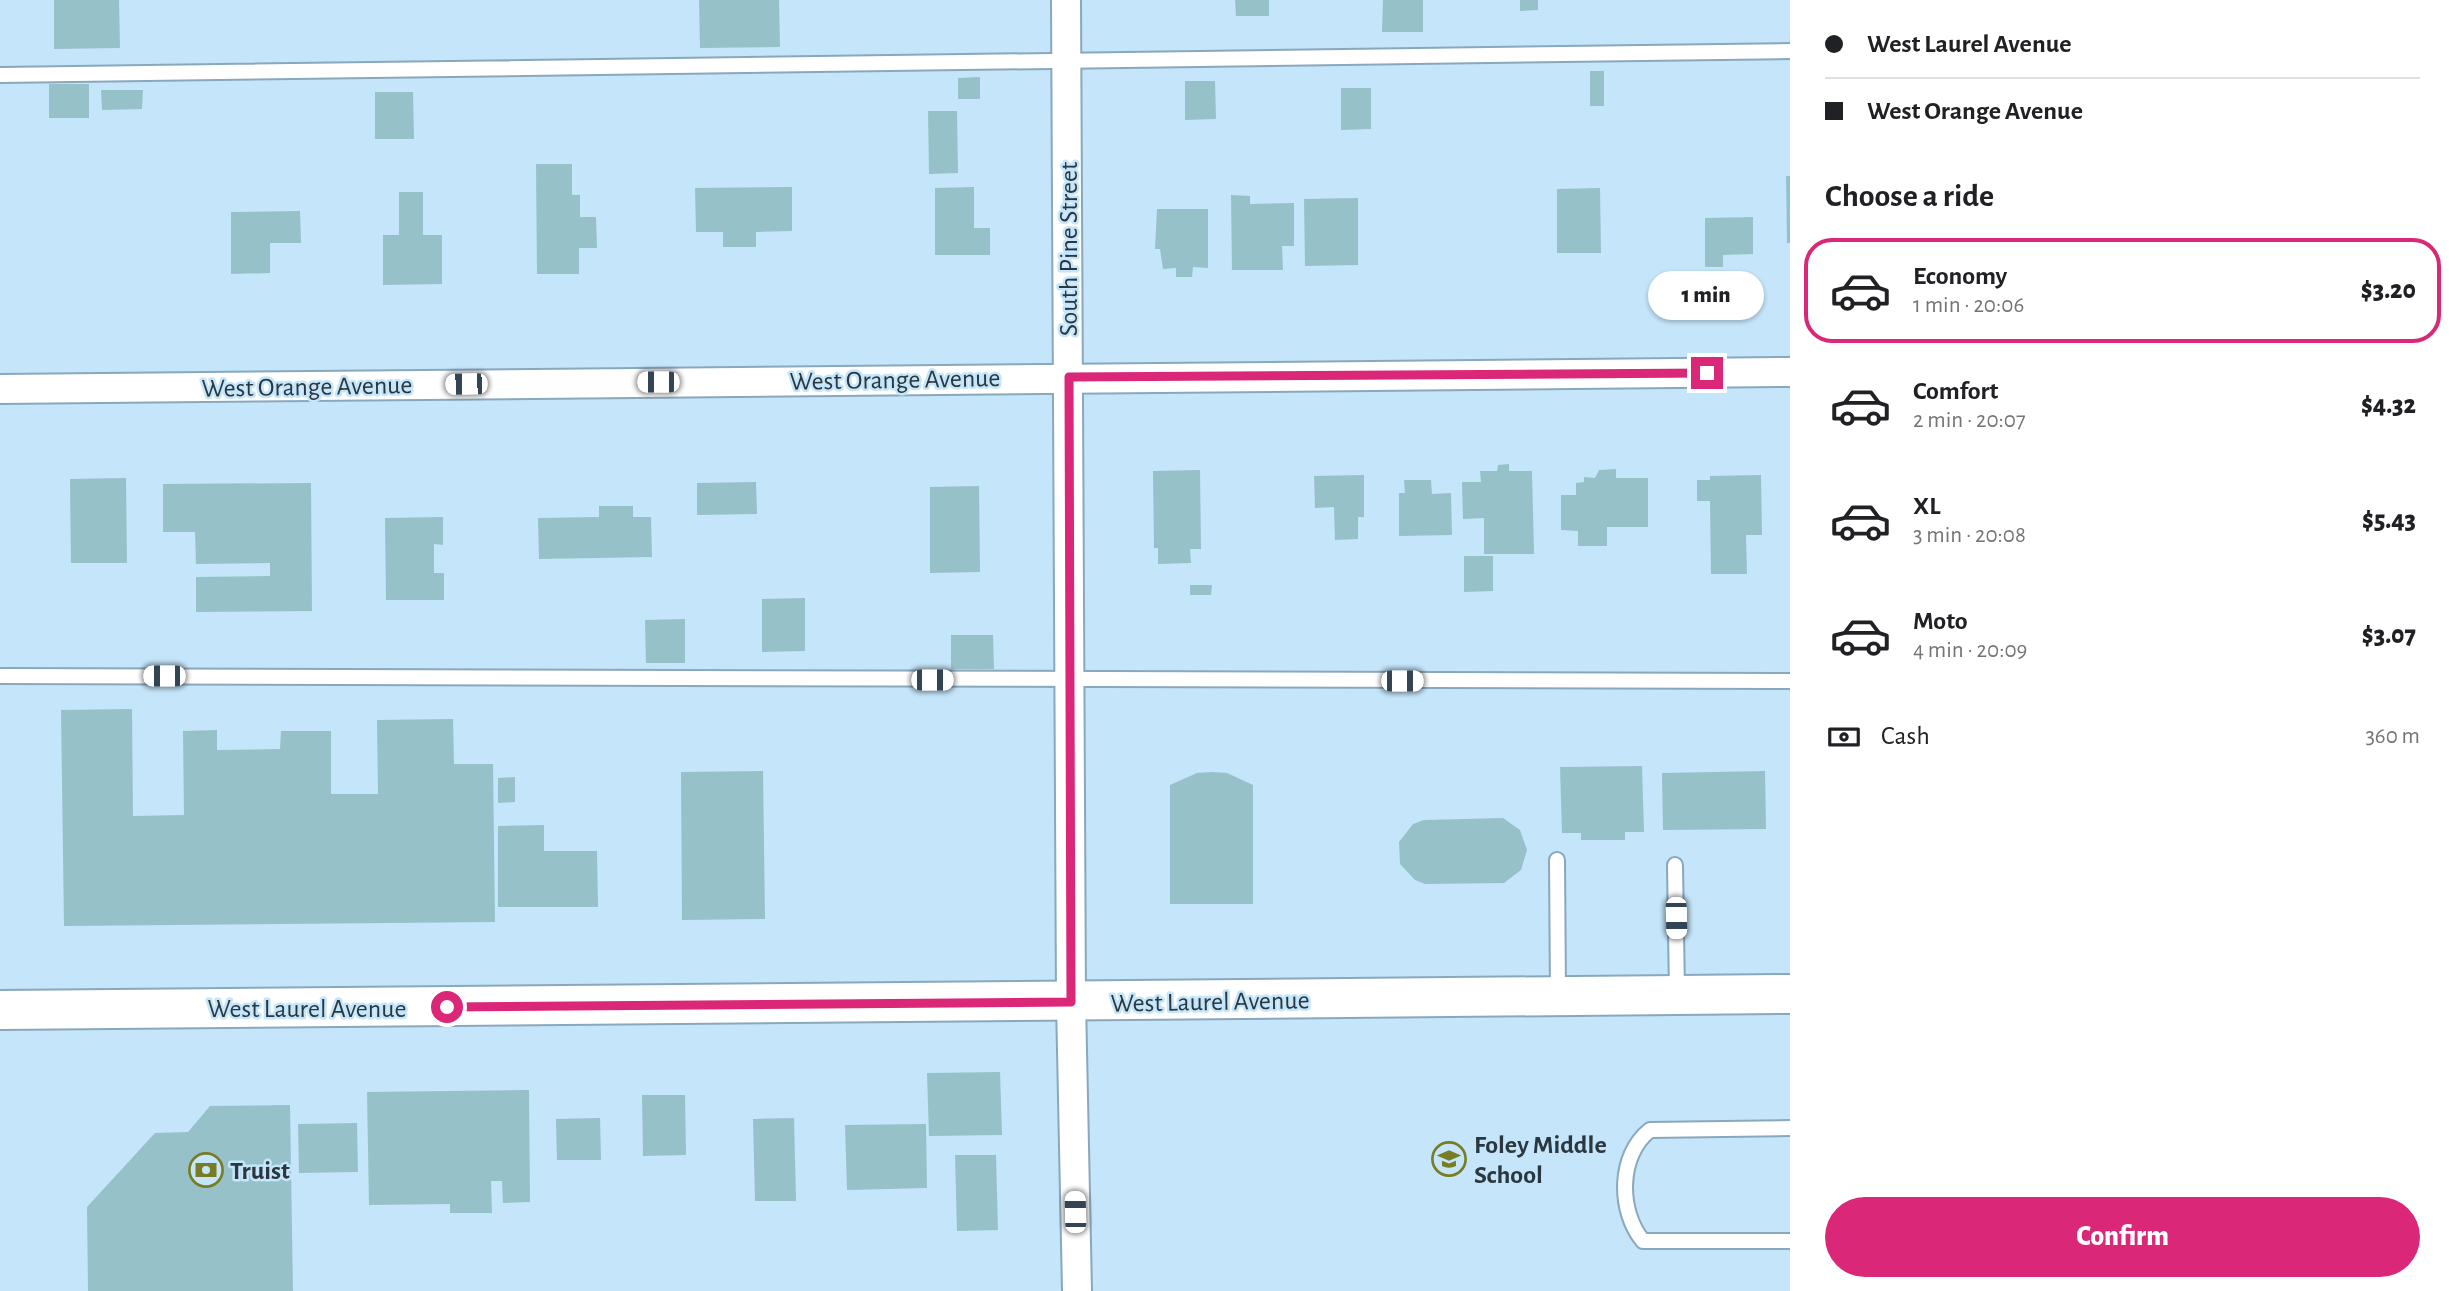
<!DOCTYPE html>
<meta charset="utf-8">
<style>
:root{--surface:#fff;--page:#f2f2f2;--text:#202124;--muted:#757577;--line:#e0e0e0;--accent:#db2777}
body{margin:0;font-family:"Alegreya Sans",sans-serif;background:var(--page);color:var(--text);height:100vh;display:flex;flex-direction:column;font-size:26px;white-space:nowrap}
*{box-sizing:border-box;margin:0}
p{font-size:23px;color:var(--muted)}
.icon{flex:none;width:38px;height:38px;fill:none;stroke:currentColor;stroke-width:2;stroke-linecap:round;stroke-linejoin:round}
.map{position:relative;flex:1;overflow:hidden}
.side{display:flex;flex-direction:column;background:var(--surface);width:665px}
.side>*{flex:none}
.top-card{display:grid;align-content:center;height:154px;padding:0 35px;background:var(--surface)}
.end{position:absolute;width:32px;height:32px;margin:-16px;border:9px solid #db2777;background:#fff;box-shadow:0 0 0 4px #fff}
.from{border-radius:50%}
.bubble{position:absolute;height:49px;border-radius:24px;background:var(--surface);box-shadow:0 2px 5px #0004;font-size:23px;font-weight:800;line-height:49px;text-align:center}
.car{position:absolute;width:21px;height:42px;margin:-21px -10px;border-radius:9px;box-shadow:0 0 5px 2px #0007;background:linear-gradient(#fff 24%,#345 0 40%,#fff 0 76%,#345 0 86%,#fff 0)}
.top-card b{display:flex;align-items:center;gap:24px;height:66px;font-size:26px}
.top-card b+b{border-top:2px solid var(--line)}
.top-card i{width:18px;height:18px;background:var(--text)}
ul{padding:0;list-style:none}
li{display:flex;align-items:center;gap:21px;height:105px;margin:0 14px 10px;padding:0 21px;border:4px solid transparent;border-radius:28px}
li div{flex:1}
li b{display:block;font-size:26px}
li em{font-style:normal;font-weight:800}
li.current{border-color:var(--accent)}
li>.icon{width:63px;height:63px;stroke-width:1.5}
h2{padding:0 35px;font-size:32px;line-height:84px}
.pay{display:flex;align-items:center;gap:18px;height:77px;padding:0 35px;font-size:26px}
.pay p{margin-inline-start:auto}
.action{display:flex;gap:14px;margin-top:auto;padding:14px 35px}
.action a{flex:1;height:80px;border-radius:42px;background:var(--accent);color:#fff;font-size:28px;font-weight:800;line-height:80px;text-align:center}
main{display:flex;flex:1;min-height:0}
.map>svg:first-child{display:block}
.building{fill:#97c1c9}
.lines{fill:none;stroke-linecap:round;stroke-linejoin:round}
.lane-casing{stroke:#89a8bc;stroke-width:18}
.street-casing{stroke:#89a8bc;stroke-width:32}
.primary-casing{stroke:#89a8bc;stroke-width:42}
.lane{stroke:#fff;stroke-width:14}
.street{stroke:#fff;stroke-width:28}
.primary{stroke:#fff;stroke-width:38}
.route{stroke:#db2777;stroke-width:9}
.labels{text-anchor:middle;stroke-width:5;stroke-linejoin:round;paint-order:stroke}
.street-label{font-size:26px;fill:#2a373f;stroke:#c4e5fa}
.poi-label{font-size:26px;font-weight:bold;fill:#2a373f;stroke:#c4e5fa;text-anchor:start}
</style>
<main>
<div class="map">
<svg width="1790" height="1291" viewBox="0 0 1790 1291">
<rect width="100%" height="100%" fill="#c4e5fa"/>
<path class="building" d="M 54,0 L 119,0 L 120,48 L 54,49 Z
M 699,0 L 779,0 L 780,47 L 700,48 Z
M 1235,0 L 1269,0 L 1269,16 L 1236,16 Z
M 1383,0 L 1423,0 L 1423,32 L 1382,32 Z
M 1520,0 L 1538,0 L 1538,10 L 1520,11 Z
M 1590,71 L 1604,71 L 1604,106 L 1590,106 Z
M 980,77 L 980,99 L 958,99 L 958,78 Z
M 1185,81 L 1215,81 L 1216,119 L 1185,120 Z
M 49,84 L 89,84 L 89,118 L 49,118 Z
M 1341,88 L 1371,88 L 1371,129 L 1341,130 Z
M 101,90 L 143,90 L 142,109 L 102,110 Z
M 375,92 L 413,92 L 414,139 L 375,139 Z
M 928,111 L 957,111 L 958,173 L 929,174 Z
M 536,164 L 572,164 L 572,195 L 580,195 L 580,217 L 596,217 L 597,248 L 579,248 L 579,274 L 537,274 Z
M 1786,176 L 1790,176 L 1790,243 L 1787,243 Z
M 792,187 L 792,231 L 756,232 L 756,247 L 723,247 L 723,232 L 696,232 L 695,188 Z
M 974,187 L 974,228 L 990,228 L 990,255 L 935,255 L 935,188 Z
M 1600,188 L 1601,253 L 1557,253 L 1557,189 Z
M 399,192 L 423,192 L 423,235 L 442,235 L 442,284 L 383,285 L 383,235 L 399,235 Z
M 1231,195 L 1250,196 L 1250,204 L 1294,203 L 1294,246 L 1282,246 L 1283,270 L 1232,270 Z
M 1358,198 L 1358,265 L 1305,266 L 1304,199 Z
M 1157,209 L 1208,209 L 1208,268 L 1193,267 L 1192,277 L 1176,277 L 1176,268 L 1163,269 L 1160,249 L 1155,249 Z
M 300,211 L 301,243 L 270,243 L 270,273 L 231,274 L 231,212 Z
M 1753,217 L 1753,254 L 1723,255 L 1723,267 L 1705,267 L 1705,218 Z
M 1509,464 L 1509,471 L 1532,471 L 1534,554 L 1484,554 L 1484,518 L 1463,519 L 1462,482 L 1481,482 L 1480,471 L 1497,471 L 1498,465 Z
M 1616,469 L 1616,478 L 1648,478 L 1648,527 L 1607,527 L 1607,546 L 1578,546 L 1578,531 L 1561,530 L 1561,495 L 1576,495 L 1576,483 L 1584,482 L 1584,477 L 1595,478 L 1599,470 Z
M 1200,470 L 1201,549 L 1190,549 L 1191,563 L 1158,564 L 1158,548 L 1154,548 L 1153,471 Z
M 1364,475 L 1364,517 L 1358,517 L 1358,539 L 1335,540 L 1334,507 L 1315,508 L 1314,476 Z
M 1761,475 L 1762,535 L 1746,535 L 1747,574 L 1711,574 L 1710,501 L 1697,501 L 1697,480 L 1710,480 L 1710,476 Z
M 126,478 L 127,563 L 71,563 L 70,479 Z
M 1404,480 L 1431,480 L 1432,494 L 1451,493 L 1452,535 L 1399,536 L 1399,493 L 1405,493 Z
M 756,482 L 757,514 L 697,515 L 697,483 Z
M 311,483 L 312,611 L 196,612 L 196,577 L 270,576 L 270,563 L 196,564 L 195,532 L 163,532 L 163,484 Z
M 979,486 L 980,572 L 930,573 L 930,487 Z
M 599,506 L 633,506 L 633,517 L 651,517 L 652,557 L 539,559 L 538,518 L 599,517 Z
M 443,517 L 443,545 L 434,544 L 434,573 L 444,573 L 444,600 L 386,600 L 385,518 Z
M 1464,556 L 1493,556 L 1493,591 L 1464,592 Z
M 1190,585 L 1212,585 L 1211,595 L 1190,595 Z
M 805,598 L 805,651 L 762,652 L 762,599 Z
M 685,619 L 685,663 L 646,663 L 645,620 Z
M 951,635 L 993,635 L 994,669 L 951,669 Z
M 132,709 L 133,816 L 184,815 L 183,731 L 217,730 L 217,750 L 280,749 L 281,731 L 331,731 L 331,794 L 378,794 L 377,720 L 453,719 L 454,764 L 493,764 L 495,922 L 64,926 L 61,710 Z
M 1642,766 L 1644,832 L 1625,832 L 1625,840 L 1581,840 L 1581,833 L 1562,833 L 1560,767 Z
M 763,771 L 765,919 L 682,920 L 681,772 Z
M 1765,771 L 1766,829 L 1663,830 L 1662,773 Z
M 1212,772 L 1227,773 L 1253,785 L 1253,904 L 1170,904 L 1170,785 L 1197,773 Z
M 515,777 L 515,802 L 498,803 L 498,778 Z
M 1503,818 L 1520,830 L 1527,850 L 1521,870 L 1504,883 L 1425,884 L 1415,880 L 1400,864 L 1399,842 L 1413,824 L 1424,820 Z
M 544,825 L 544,851 L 597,851 L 598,907 L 498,907 L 498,826 Z
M 1000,1072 L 1002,1135 L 929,1136 L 927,1073 Z
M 529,1090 L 530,1202 L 503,1203 L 502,1181 L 491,1181 L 492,1213 L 450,1213 L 450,1204 L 369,1205 L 367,1092 Z
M 642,1095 L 685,1095 L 686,1155 L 643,1156 Z
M 290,1105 L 293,1291 L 88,1291 L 87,1207 L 155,1133 L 188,1132 L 210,1106 Z
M 600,1118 L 601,1160 L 557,1160 L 556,1119 Z
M 794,1118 L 796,1201 L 755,1201 L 753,1119 Z
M 357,1123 L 358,1172 L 299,1173 L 298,1124 Z
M 926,1124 L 927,1188 L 847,1190 L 845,1125 Z
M 955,1155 L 996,1155 L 998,1230 L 957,1231 Z"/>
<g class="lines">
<g class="lane-casing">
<path id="lane" d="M 0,75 L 1790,51
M 0,676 L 1790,681
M 1557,860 L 1558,995
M 1675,865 L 1677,994
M 1790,1128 L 1650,1130 C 1618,1155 1618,1211 1643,1241 L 1790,1241"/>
</g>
<g class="street-casing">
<path id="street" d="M 1066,0 L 1071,1002 L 1077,1291
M 0,389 L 1790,372"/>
</g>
<g class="primary-casing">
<path id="primary" d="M 0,1010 L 1790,994"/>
</g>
<use href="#lane" class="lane"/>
<use href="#street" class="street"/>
<use href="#primary" class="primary"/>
</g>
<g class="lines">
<path class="route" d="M 447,1007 L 1071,1002 L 1069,377 L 1707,373"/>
</g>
<defs>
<g id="school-ring" transform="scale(1.75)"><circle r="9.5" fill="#c4e5fa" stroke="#787c25" stroke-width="1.5"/><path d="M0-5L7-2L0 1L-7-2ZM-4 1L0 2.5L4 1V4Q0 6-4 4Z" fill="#787c25"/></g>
<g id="bank-ring" transform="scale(1.75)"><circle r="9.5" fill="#c4e5fa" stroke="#787c25" stroke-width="1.5"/><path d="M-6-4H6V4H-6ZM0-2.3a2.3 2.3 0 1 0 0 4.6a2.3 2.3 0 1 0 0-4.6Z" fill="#787c25"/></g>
</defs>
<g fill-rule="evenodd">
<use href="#school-ring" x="1449" y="1159"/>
<use href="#bank-ring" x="206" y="1170"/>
</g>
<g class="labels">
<g class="street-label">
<text transform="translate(1068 249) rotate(-90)" y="9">South Pine Street</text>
<text transform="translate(895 379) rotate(-1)" y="9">West Orange Avenue</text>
<text transform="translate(307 386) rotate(-1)" y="9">West Orange Avenue</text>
<text transform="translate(1210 1001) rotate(-1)" y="9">West Laurel Avenue</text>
<text x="307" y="1017">West Laurel Avenue</text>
</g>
<g class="poi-label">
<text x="1474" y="1153">Foley Middle<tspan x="1474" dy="30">School</tspan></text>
<text x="230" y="1179">Truist</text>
</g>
</g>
</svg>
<i class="end from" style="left:447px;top:1007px"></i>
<i class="end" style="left:1707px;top:373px"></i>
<div class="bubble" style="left:1648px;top:271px;width:116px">1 min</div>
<i class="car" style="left:658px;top:382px;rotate:270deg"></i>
<i class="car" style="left:466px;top:384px;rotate:269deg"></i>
<i class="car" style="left:164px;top:676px;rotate:270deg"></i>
<i class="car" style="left:932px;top:680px;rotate:90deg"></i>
<i class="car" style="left:1402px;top:681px;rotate:90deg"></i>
<i class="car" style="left:1676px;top:918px;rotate:179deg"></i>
<i class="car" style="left:1075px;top:1212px;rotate:359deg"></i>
</div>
<section class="side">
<div class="top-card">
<b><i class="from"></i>West Laurel Avenue</b>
<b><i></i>West Orange Avenue</b>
</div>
<h2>Choose a ride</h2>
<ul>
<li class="current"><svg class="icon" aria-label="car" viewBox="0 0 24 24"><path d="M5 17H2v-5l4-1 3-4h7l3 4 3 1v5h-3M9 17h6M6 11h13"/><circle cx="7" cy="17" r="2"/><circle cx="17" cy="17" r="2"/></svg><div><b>Economy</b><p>1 min · 20:06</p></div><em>$3.20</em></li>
<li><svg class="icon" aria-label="car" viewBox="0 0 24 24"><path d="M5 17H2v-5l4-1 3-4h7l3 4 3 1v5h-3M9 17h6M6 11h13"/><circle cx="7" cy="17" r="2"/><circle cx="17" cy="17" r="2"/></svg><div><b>Comfort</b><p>2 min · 20:07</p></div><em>$4.32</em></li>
<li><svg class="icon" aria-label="car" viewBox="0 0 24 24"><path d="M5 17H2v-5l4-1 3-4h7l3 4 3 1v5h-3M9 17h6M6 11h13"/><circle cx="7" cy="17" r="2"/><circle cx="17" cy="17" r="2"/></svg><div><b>XL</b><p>3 min · 20:08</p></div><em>$5.43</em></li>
<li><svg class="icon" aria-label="car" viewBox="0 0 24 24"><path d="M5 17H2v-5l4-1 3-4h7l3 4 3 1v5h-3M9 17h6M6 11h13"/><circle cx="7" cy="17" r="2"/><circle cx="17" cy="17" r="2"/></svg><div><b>Moto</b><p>4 min · 20:09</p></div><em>$3.07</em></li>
</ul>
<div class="pay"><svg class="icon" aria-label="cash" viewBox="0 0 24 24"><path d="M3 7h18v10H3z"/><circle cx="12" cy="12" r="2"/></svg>Cash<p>360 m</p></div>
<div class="action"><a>Confirm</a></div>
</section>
</main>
